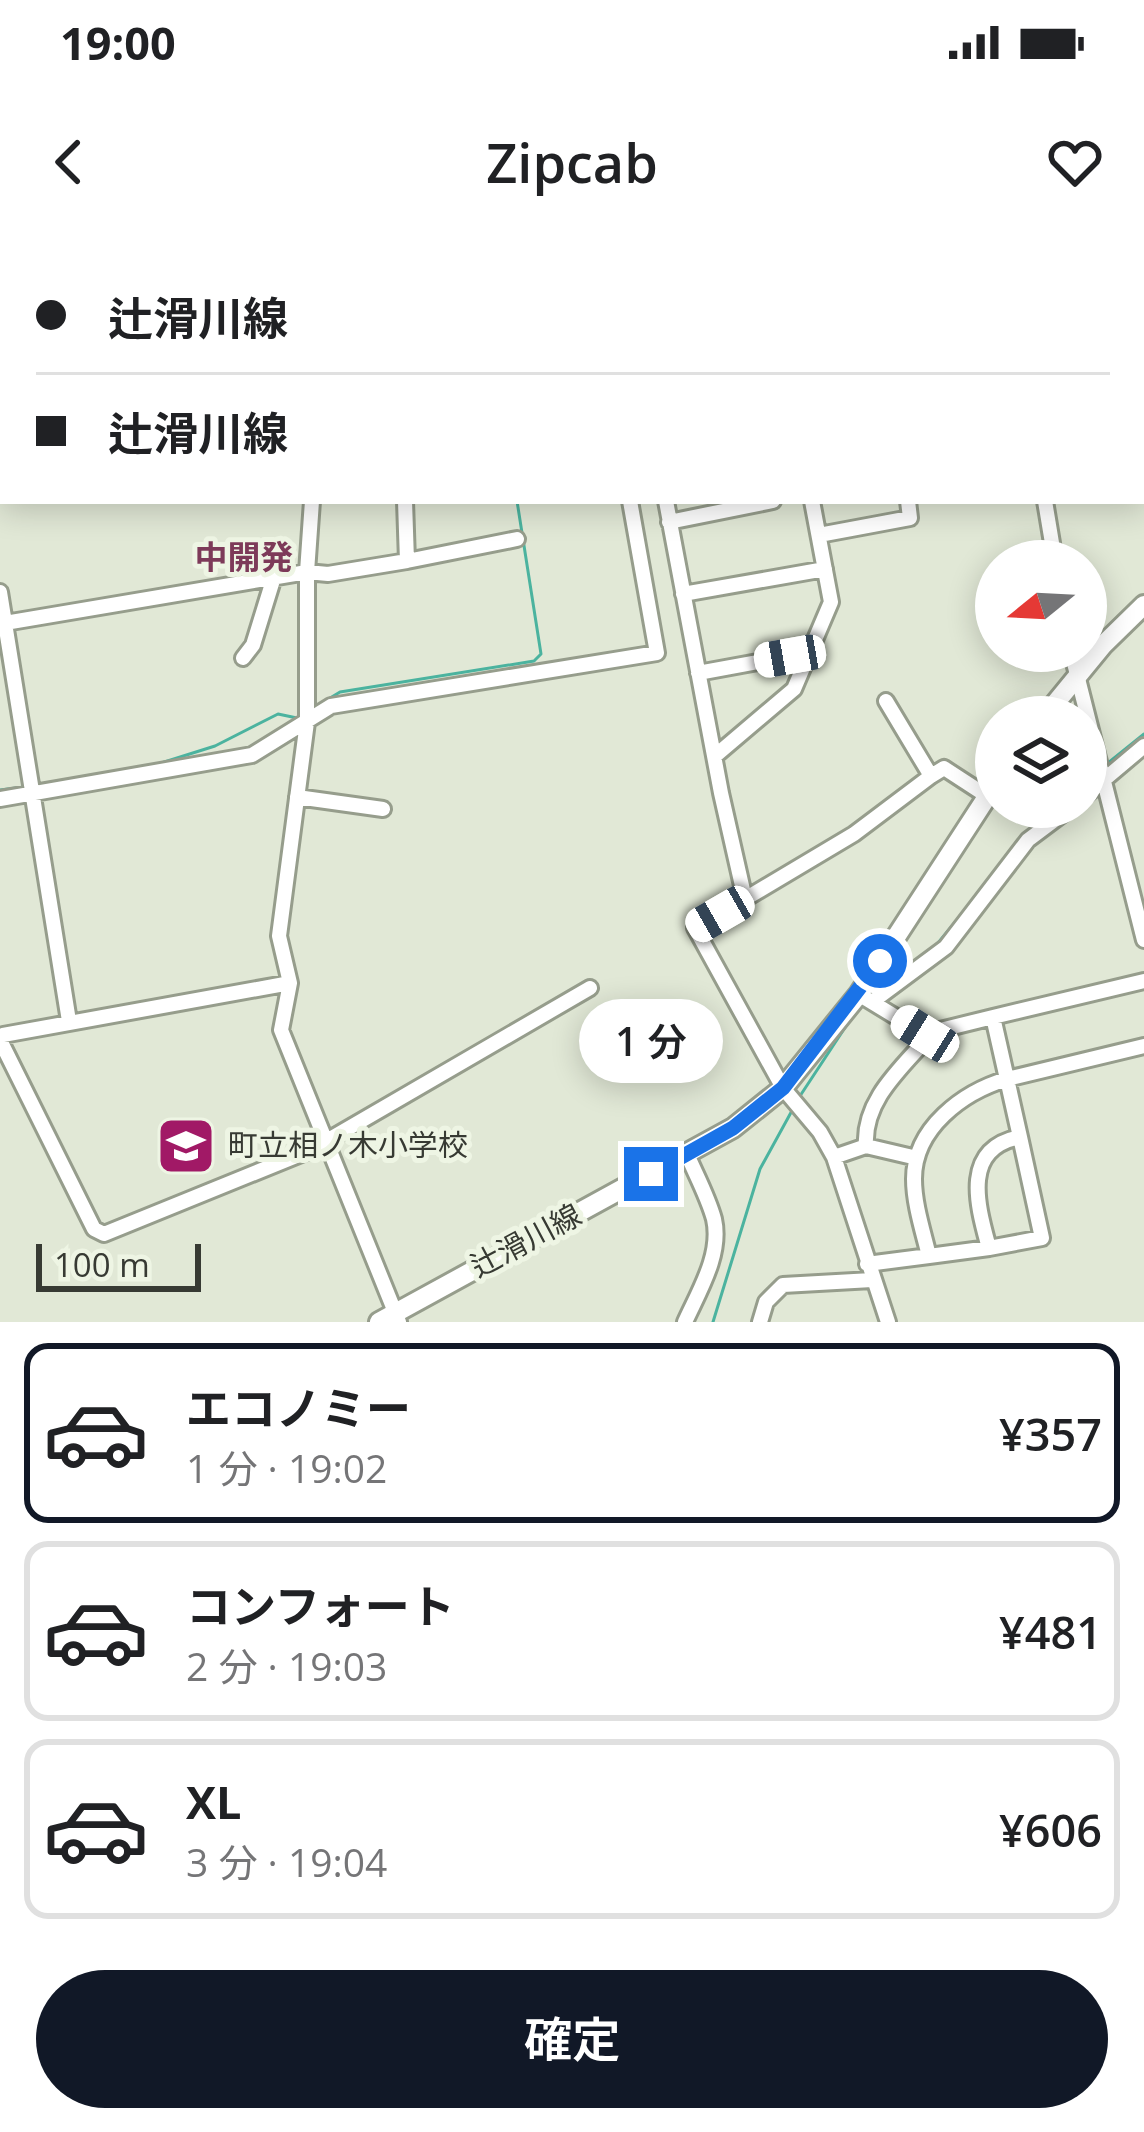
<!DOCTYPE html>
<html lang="ja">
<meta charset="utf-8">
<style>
:root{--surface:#fff;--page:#f6f6f6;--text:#202124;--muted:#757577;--line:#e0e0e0;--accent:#111827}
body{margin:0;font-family:"Open Sans","Noto Sans JP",sans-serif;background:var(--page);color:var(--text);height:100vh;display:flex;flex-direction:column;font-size:45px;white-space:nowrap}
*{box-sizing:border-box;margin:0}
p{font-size:39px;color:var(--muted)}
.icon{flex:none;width:66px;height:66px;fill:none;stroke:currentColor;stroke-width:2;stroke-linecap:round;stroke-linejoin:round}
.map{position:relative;height:1082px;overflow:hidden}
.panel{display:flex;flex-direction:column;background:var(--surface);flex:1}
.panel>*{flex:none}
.hud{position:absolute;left:0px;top:0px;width:1146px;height:264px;box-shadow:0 6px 30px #0003;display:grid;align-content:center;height:264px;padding:0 36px;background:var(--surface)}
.needle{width:78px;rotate:252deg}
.fabs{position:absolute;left:975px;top:300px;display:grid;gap:24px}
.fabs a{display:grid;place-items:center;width:132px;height:132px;border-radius:50%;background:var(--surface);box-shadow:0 6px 30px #0003;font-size:60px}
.scale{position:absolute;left:36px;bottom:30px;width:165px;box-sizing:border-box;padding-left:12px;border:6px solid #373a33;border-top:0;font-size:33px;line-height:42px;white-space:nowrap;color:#373a33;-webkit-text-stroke:9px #eef5e4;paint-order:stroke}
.end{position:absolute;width:54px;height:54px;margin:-27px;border:15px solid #1a73e8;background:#fff;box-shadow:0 0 0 6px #fff}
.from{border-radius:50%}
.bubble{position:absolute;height:84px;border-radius:42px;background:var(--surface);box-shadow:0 6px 30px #0003;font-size:39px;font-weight:600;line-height:84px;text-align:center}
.car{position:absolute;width:36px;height:72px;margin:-36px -18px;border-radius:15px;box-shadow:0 0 9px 3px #0007;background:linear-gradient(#fff 24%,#345 0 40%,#fff 0 76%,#345 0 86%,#fff 0)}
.hud b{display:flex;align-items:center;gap:42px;height:114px;font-size:45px}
.hud b+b{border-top:3px solid var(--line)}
.hud i{width:30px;height:30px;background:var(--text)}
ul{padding:21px 0 0;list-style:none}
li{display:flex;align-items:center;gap:36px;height:180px;margin:0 24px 18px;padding:0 12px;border:6px solid var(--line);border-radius:24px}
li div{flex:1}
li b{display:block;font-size:45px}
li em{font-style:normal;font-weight:600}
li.selected{border-color:var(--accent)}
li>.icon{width:108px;height:108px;stroke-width:1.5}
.primary-button{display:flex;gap:24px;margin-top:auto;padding:24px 36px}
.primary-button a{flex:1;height:138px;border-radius:72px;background:var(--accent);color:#fff;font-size:48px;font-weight:600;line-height:138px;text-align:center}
.status{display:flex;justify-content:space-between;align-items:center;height:84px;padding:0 60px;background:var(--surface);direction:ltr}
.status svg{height:33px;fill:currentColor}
header{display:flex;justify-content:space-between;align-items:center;height:156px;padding:0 36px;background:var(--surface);font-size:54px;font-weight:600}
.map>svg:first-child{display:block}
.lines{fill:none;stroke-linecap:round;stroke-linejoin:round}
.stream{stroke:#4bb39f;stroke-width:3}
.minor-casing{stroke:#969d8c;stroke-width:20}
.major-casing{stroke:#969d8c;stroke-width:24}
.minor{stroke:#fff;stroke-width:14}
.major{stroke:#fff;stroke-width:18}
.route{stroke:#1a73e8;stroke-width:15}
.labels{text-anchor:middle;stroke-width:10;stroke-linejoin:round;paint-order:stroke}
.poi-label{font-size:30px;fill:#373a33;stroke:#eef5e4;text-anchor:start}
.street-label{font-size:30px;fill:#373a33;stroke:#eef5e4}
.neighbourhood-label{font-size:33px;font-weight:bold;fill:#7d3a59;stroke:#eef5e4}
</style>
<div class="status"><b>19:00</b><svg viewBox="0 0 49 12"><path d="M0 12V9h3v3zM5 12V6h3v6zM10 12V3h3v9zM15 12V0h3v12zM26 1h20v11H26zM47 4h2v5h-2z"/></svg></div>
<header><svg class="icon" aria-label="back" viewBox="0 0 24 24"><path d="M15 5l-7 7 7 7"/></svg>Zipcab<svg class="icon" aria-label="heart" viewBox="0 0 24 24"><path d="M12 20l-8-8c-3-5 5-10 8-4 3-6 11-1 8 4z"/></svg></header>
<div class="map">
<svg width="1144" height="1082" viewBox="0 0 1144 1082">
<rect width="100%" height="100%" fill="#e1e8d6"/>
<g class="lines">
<path class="stream" d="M 473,0 L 473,3
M 312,469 L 340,452 L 534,421 L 541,414 L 517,261
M 1108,523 L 1144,494
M 1086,540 L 1095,532
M 39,545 L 158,524 L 215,506 L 278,474 L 297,478 L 304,474
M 0,550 L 24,547
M 997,630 L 1024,595 L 1058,567
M 933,709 L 976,657
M 870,755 L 886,743
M 798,859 L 852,777
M 713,1082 L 760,929 L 794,867"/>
<g class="minor-casing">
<path id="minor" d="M 289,0 L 289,3
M 649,0 L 650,3
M 993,0 L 993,3
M 1142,0 L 1144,3
M 1070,3 L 1075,0
M 0,61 L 3,61
M 312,261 L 307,332 L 307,482 L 279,696 L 290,743 L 281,790 L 399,1082
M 666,261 L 721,553 L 745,659 L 695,688 L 783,848 L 820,892 L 834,917 L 888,1082
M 1045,261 L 1055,321
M 669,282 L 773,261
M 819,295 L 910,278 L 908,261
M 407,321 L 517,299
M 0,352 L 69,781
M 683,354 L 825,329
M 5,383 L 307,332 L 328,334 L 407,321 L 405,261
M 1071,411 L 1144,700
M 243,418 L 253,405 L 274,337
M 698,433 L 790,416 L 806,420
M 715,516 L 794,449 L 831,362 L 812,261
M 931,536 L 944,528 L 987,556
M 1086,555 L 1144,506
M 297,557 L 383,569
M 0,559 L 252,515 L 331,466 L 657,413 L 630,261
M 745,659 L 854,594 L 931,536 L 886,461
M 290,743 L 3,795 L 0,800 L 94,989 L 104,994 L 311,910 L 590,748
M 872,762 L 946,707 L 1028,600 L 1072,567
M 993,777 L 1144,741
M 924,794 L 993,777 L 1007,839 C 963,852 914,888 914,939 C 914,964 923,991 929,1016 L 989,1008 C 978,967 960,909 1020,897 L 1007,839 L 1144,806
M 866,906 L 917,918
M 834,917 L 866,906 C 863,863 897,832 924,802 L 924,794 L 865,758
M 989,1008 L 1042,998 L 1020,897
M 867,1024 L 929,1016
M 685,1082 C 699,1051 722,1014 714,979 C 708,957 696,935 687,914
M 760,1082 L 766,1062 L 783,1045 L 872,1040"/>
</g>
<g class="major-casing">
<path id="major" d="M 1044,477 L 1103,405 L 1144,365
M 379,1082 L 733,888 L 783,848 L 859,754 L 996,543"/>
</g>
<use href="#minor" class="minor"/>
<use href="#major" class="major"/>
</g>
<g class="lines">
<path class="route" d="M 651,934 L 733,888 L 783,848 L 880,721"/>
</g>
<defs>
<g id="school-square" transform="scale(3)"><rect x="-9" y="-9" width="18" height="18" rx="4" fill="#a11966" stroke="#eef5e4"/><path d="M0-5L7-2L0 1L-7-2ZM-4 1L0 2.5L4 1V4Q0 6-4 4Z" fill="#fff"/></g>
</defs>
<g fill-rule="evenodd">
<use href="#school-square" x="186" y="906"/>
</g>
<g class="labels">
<g class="poi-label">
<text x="228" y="916">町立相ノ木小学校</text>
</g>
<g class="street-label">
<text transform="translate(526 1001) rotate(-28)" y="10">辻滑川線</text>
</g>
<g class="neighbourhood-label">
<text x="244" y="329">中開発</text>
</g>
</g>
</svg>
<div class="fabs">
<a><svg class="needle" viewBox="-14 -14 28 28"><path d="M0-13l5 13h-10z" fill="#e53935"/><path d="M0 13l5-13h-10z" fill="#757577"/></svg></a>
<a><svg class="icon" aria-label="layers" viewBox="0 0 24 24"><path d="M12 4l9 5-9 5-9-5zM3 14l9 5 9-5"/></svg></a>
</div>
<div class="scale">100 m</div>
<i class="end from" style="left:880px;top:721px"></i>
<i class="end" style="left:651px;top:934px"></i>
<div class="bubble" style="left:579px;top:759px;width:144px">1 分</div>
<i class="car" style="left:790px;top:416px;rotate:260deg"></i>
<i class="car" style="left:720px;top:674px;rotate:240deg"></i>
<i class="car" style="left:925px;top:794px;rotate:302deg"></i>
<div class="hud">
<b><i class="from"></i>辻滑川線</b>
<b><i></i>辻滑川線</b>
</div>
</div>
<section class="panel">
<ul>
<li class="selected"><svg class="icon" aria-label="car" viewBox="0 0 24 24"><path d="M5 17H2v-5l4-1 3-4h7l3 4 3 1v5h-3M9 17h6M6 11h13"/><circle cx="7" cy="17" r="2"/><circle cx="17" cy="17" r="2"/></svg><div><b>エコノミー</b><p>1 分 · 19:02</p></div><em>¥357</em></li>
<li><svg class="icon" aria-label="car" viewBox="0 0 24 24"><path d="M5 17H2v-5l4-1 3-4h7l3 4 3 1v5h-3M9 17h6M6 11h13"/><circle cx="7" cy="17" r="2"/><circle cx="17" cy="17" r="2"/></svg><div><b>コンフォート</b><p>2 分 · 19:03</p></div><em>¥481</em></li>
<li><svg class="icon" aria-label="car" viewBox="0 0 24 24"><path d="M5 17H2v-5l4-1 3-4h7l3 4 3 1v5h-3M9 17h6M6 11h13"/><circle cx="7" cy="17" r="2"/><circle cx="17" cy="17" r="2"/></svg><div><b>XL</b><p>3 分 · 19:04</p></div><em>¥606</em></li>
</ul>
<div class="primary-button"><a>確定</a></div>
</section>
